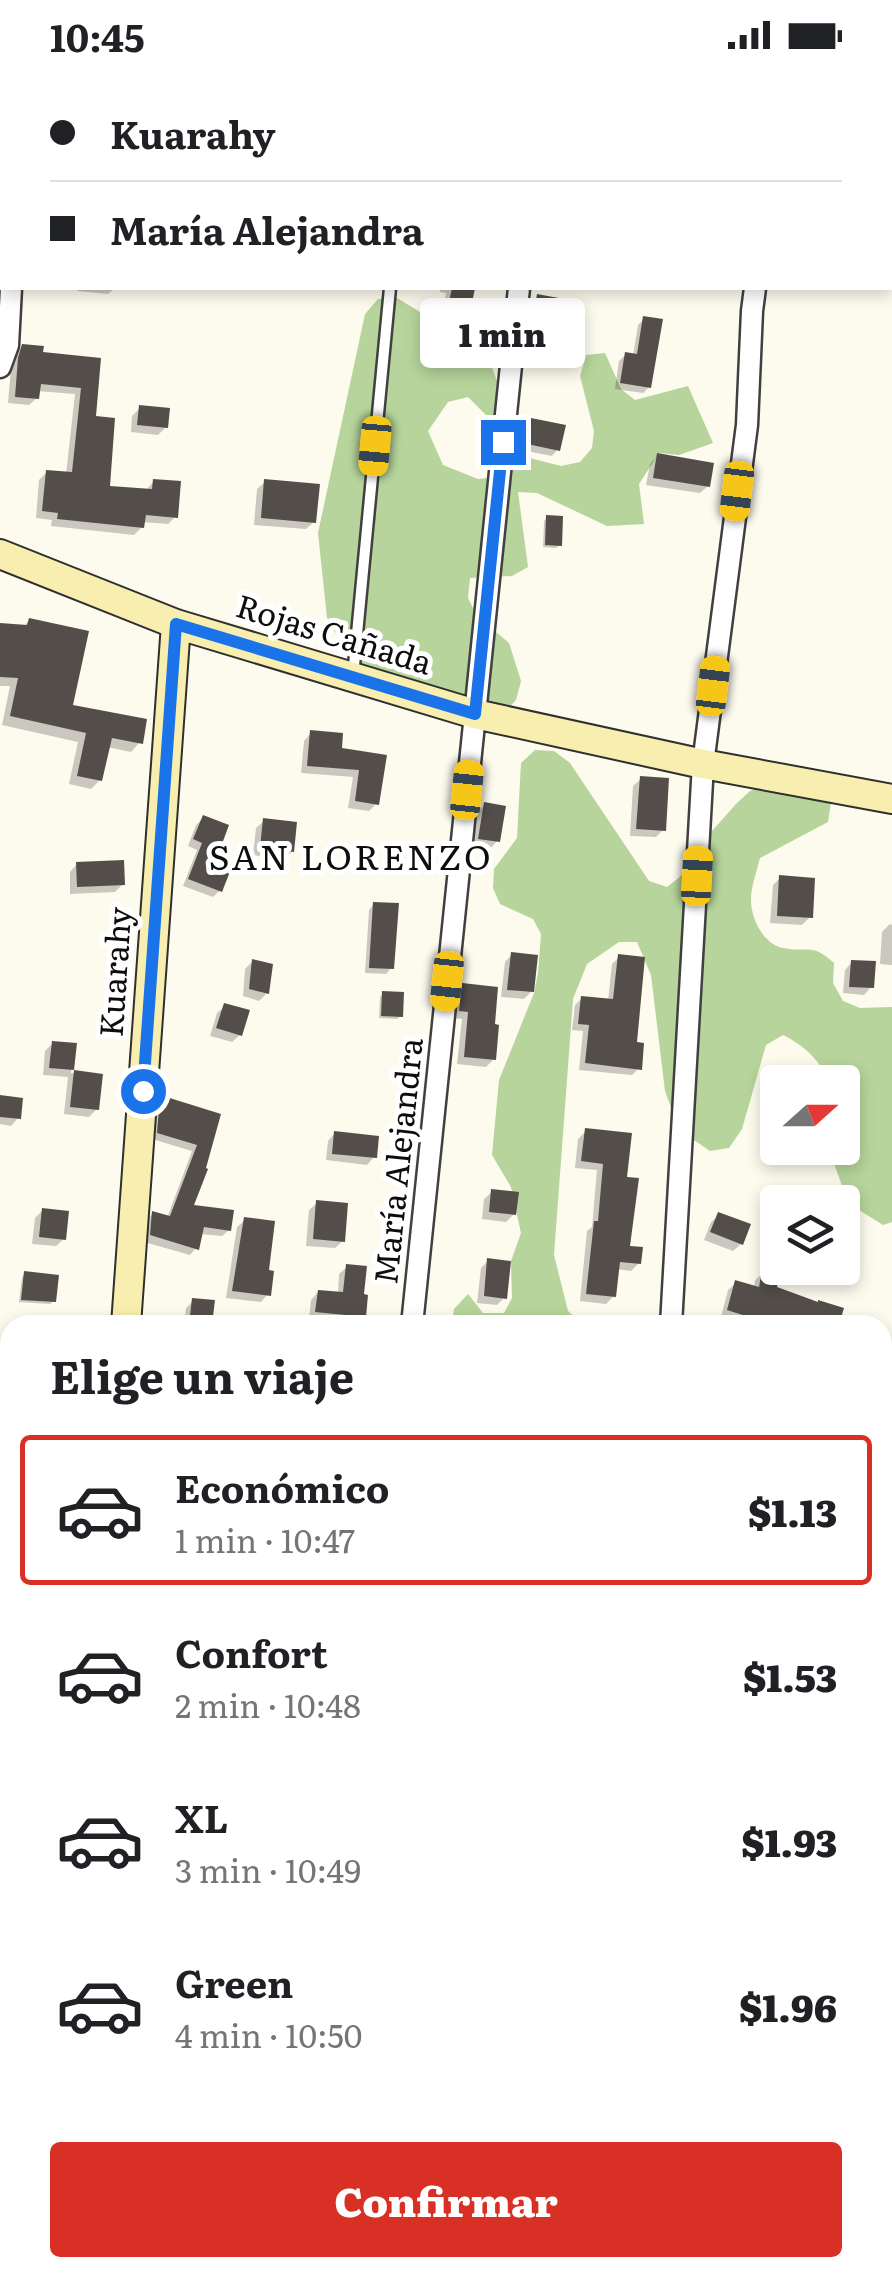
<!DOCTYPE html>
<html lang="es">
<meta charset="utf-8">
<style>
:root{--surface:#fff;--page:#f6f6f6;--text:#202124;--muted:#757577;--line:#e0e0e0;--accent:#d93025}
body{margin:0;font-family:Literata,serif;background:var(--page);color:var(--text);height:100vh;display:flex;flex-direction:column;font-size:38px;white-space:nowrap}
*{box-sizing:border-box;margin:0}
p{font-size:32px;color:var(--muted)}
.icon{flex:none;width:55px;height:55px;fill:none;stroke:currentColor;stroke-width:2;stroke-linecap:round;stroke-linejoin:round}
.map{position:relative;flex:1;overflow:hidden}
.panel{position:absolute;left:0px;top:1245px;width:892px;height:962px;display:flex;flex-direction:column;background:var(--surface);border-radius:30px 30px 0 0;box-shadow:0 5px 15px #0003}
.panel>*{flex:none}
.hud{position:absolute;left:0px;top:0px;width:892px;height:220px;box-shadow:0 5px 15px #0003;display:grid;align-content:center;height:220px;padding:0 50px;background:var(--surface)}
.needle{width:65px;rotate:69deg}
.fabs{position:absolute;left:760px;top:995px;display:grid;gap:20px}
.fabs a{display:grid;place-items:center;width:100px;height:100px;border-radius:10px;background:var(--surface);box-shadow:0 5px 15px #0003;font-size:50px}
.end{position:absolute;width:45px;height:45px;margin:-22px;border:12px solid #1a73e8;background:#fff;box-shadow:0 0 0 5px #fff}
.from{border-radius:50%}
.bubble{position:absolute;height:70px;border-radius:10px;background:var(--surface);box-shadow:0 5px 15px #0003;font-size:32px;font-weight:800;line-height:70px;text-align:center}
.car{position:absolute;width:30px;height:60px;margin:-30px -15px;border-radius:12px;box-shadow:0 0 8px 2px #0007;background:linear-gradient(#f5c518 24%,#345 0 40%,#f5c518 0 76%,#345 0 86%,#f5c518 0)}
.hud b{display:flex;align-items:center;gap:35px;height:95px;font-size:38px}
.hud b+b{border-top:2px solid var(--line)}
.hud i{width:25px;height:25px;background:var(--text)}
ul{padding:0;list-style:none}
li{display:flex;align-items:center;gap:30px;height:150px;margin:0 20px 15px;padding:0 30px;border:5px solid transparent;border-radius:10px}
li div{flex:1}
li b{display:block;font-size:38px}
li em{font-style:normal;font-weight:800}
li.active{border-color:var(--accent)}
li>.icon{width:90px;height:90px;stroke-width:1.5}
h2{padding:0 50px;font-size:45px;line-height:120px}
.button{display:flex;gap:20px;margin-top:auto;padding:20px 50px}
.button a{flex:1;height:115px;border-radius:10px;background:var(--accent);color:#fff;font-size:40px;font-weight:800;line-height:115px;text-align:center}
.status{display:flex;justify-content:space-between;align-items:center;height:70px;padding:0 50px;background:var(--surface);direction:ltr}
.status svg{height:28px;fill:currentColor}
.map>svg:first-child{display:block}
.forest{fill:#b6d49b;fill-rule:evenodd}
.shadow{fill:#0003}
.building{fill:#544e4a}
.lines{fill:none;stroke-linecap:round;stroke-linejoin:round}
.lane-casing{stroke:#404040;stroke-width:15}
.street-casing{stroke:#404040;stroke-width:25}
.secondary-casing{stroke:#2f2f2f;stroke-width:32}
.lane{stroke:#fff;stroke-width:10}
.street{stroke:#fff;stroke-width:20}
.secondary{stroke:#f8eeaf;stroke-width:28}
.route{stroke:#1a73e8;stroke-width:12}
.labels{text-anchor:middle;stroke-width:10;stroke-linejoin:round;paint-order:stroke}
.street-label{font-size:32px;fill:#0d0d0d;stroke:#fff}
.neighbourhood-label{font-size:35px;letter-spacing:2.5px;fill:#0d0d0d;stroke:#fff}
</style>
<div class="status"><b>10:45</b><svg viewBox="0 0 49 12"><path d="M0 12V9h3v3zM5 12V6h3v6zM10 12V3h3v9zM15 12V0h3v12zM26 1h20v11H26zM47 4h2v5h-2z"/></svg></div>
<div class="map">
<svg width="892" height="2206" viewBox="0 0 892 2206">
<rect width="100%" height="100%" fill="#fdfaee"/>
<path class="forest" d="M 397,228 L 486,282 L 526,387 L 561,396 L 580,392 L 592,378 L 594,361 L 580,306 L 586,285 L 605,283 L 621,319 L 635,330 L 688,316 L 713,373 L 679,385 L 659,383 L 639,414 L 644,454 L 607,456 L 537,423 L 518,422 L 528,497 L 512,506 L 470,508 L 468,528 L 477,546 L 509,573 L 521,611 L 516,630 L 502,645 L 464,652 L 406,639 L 356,600 L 327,548 L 318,463 L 365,244 L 378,229 ZM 468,327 L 495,354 L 496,407 L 478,409 L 443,395 L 428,361 L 448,332 Z
M 535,680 L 554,681 L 570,693 L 649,811 L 667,817 L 696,794 L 712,761 L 736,734 L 750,721 L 767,713 L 831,732 L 828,752 L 760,788 C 757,800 752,814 751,827 C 750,847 762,873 783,878 C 809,883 811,872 834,893 L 833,913 L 843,931 L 860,938 L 892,937 L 892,1152 L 883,1155 L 848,1133 L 829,1079 L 842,1078 L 842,1012 L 828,1012 C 822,991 802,974 783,965 L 766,975 L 742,1059 L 729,1078 L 710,1081 L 679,1060 L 665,1021 L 651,905 L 637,872 L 619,872 L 587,894 L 573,929 L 554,1185 L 568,1241 L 584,1255 L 452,1255 L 454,1239 L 468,1224 L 483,1243 L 504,1243 L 512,1228 L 511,1191 L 521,1163 L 511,1117 L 492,1085 L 499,1010 L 534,923 L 538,903 L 541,864 L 533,849 L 500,834 L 493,818 L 494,799 L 517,768 L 521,693 Z"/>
<path class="shadow" d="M 148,0 L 377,0 L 377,2 L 148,2 Z
M 77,218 L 115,218 L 108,224 L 77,221 Z
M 440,218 L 472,218 L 470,265 L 462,272 L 437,267 L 446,223 L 440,222 Z
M 538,227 L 560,290 L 552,298 L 520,291 L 531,235 Z
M 644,249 L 649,317 L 643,323 L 615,319 L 619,291 L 626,284 L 633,286 L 638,255 Z
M 23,276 L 41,284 L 98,290 L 93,348 L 107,418 L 147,419 L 154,411 L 175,447 L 168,454 L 142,452 L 142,457 L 134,465 L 51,456 L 52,450 L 36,448 L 39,410 L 47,402 L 66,404 L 75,324 L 37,321 L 37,328 L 29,335 L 8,333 L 11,298 L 15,284 Z
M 140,338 L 166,357 L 158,365 L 131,362 L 132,346 Z
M 532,350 L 558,379 L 552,386 L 521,380 L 526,357 Z
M 657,386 L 708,416 L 700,423 L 646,415 L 650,394 Z
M 265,412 L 314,452 L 306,459 L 254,455 L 257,419 Z
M 547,448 L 560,475 L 556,478 L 543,477 L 544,451 Z
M 29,551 L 70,637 L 140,672 L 131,682 L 107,677 L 100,710 L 91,719 L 69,714 L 78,672 L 2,655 L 10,616 L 0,616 L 0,556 L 23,557 Z
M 311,663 L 339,680 L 384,687 L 377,733 L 369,741 L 348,738 L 353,707 L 301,703 L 304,671 Z
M 641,709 L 664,759 L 656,767 L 630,766 L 633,716 Z
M 485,735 L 497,771 L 490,779 L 472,776 L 477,742 Z
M 203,748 L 211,794 L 220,820 L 213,827 L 183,816 L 197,780 L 188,776 L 196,755 Z
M 264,751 L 292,781 L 284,789 L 253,785 L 256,758 Z
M 77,794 L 123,814 L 115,822 L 70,824 L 70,802 Z
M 780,808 L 810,847 L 802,855 L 770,853 L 773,815 Z
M 374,834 L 391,898 L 386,904 L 365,903 L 369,840 Z
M 890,854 L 892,855 L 892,895 L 880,894 L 882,862 Z
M 512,884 L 532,921 L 524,929 L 501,927 L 505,892 Z
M 619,887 L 639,998 L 632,1005 L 579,1000 L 583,961 L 572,960 L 575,935 L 582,928 L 608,931 L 612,894 Z
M 253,891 L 267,923 L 259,931 L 243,926 L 245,899 Z
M 852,892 L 871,917 L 864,925 L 843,923 L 845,900 Z
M 463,916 L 494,989 L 486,997 L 457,994 L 462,949 L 452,948 L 455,923 Z
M 383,924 L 401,946 L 397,949 L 379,948 L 380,927 Z
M 225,936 L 240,965 L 232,972 L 210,966 L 217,943 Z
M 53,973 L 74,976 L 71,1003 L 100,1006 L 97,1039 L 89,1047 L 64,1044 L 68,1007 L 43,1005 L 45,981 Z
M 0,1028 L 18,1048 L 11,1056 L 0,1054 Z
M 161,1028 L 218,1046 L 191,1137 L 229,1160 L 222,1166 L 200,1164 L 196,1178 L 190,1185 L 144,1172 L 146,1151 L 152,1144 L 167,1148 L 192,1081 L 152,1069 L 154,1034 Z
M 586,1061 L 624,1109 L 627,1178 L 639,1193 L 631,1201 L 616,1199 L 614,1226 L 606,1234 L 580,1231 L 587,1161 L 592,1157 L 597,1100 L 575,1098 L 578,1069 Z
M 335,1063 L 374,1087 L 367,1095 L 326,1090 L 328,1071 Z
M 492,1122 L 514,1144 L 506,1152 L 482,1149 L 484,1129 Z
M 317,1133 L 343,1171 L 335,1178 L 306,1176 L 309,1140 Z
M 43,1140 L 64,1169 L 56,1176 L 32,1174 L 35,1148 Z
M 719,1145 L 741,1174 L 733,1181 L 704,1170 L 711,1152 Z
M 245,1150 L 266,1202 L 268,1224 L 261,1232 L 226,1228 L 237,1157 Z
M 488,1191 L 505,1227 L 497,1235 L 477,1233 L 481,1198 Z
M 347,1197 L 361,1227 L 365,1227 L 363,1255 L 337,1255 L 337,1252 L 309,1249 L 311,1230 L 318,1222 L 338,1224 L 339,1204 Z
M 763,1203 L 775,1219 L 836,1255 L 766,1255 L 760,1253 L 758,1255 L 747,1255 L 721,1247 L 728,1220 L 736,1213 L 754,1218 L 755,1210 Z
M 25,1204 L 54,1231 L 50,1234 L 19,1232 L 22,1207 Z
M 193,1231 L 210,1255 L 184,1255 L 186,1238 Z
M 0,1427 L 10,1428 L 10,1463 L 0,1462 Z
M 0,1506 L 10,1507 L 10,1571 L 0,1570 Z
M 7,1602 L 10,1603 L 10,1645 L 0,1644 L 1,1609 Z
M 7,1692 L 10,1692 L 10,1803 L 0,1802 L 3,1724 L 0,1723 L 0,1699 Z
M 78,2198 L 107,2198 L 107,2206 L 81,2206 L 81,2200 L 78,2200 Z
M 355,2198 L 412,2198 L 408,2201 L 379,2200 L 377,2203 L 355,2202 Z
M 638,2198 L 674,2198 L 673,2206 L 637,2206 Z"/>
<path class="building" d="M 452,218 L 475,218 L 473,228 L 477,229 L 476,236 L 479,237 L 472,266 L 443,260 Z
M 537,224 L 564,229 L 555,270 L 566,272 L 562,291 L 527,284 Z
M 643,246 L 663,249 L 651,318 L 620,313 L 625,282 L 637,284 Z
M 22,274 L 44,276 L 43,282 L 101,288 L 96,346 L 115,348 L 110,416 L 152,419 L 153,409 L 181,411 L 178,448 L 146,445 L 144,458 L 57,449 L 58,443 L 42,441 L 46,400 L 72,402 L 81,318 L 41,314 L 39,329 L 15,327 L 18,288 Z
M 139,335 L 170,338 L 168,358 L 137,355 Z
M 531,348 L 566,355 L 560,381 L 527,374 Z
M 657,383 L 714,393 L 710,417 L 653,408 Z
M 264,409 L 320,414 L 316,453 L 261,448 Z
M 546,445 L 563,446 L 562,476 L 545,475 Z
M 29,548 L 89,561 L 73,635 L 147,649 L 143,674 L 112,668 L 102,711 L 77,706 L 86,663 L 10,646 L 18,608 L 0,607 L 0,553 L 27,555 Z
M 310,660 L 343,663 L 342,678 L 387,685 L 379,735 L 355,731 L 359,700 L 307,696 Z
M 640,706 L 669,708 L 666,761 L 636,759 Z
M 484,732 L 506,736 L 500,772 L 478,769 Z
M 203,745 L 229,755 L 215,793 L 231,799 L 222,822 L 188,809 L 202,773 L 193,769 Z
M 263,748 L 297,752 L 294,782 L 260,778 Z
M 124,790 L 125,815 L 77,817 L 76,792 Z
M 779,805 L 815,808 L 813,848 L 777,846 Z
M 373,832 L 399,833 L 394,899 L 369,898 Z
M 511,882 L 538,885 L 534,922 L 507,920 Z
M 618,884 L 645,887 L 637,972 L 644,973 L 642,1000 L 585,993 L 589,955 L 578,954 L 581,926 L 613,929 Z
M 252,889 L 273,894 L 269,924 L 249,919 Z
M 851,890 L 876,891 L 874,918 L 849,917 Z
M 462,913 L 498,917 L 495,954 L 499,955 L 496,990 L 464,987 L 468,942 L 459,941 Z
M 382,921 L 404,922 L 403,947 L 381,946 Z
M 224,933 L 250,940 L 242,966 L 216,958 Z
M 52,971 L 77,973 L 74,1000 L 49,998 Z
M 74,1000 L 103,1004 L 99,1040 L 70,1037 Z
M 0,1025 L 23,1028 L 21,1049 L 0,1047 Z
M 160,1025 L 221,1044 L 206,1098 L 208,1099 L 194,1135 L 234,1140 L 231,1161 L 204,1157 L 199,1180 L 150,1165 L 152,1141 L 170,1146 L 197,1075 L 157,1063 Z
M 585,1058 L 632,1063 L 627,1107 L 639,1108 L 630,1176 L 643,1177 L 641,1194 L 620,1192 L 616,1227 L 586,1224 L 594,1151 L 598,1151 L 603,1094 L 581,1091 Z
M 334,1061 L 379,1066 L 377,1088 L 332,1084 Z
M 491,1119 L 519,1122 L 516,1145 L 489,1142 Z
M 316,1130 L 348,1133 L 345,1172 L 313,1169 Z
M 42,1138 L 69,1141 L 66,1170 L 39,1167 Z
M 718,1142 L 751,1154 L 743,1175 L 710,1162 Z
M 244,1147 L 275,1151 L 269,1200 L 274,1201 L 271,1226 L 232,1221 Z
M 487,1188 L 511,1191 L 507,1229 L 484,1226 Z
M 346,1194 L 367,1196 L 364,1224 L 368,1225 L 366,1247 L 315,1242 L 318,1220 L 343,1222 Z
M 762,1200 L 780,1204 L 777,1217 L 818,1232 L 818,1230 L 844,1238 L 839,1255 L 791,1255 L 766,1246 L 765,1252 L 727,1240 L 735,1210 L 759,1217 Z
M 24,1201 L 59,1205 L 56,1232 L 21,1230 Z
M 192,1228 L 215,1230 L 212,1255 L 189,1255 Z"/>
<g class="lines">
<g class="lane-casing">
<path id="lane" d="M 353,606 L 390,218"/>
</g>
<g class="street-casing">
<path id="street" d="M 784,2 L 784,0
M 0,297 L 8,275 L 11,218
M 412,1255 L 519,218
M 671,1255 L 703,694 L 747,355 L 752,241 L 755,218
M 882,1323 L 892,1321
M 0,1838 L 10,1839
M 882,1903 L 892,1785
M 0,2090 L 10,2091
M 882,2096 L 892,2096
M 599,2206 L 599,2198
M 832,2206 L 833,2198"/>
</g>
<g class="secondary-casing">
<path id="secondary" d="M 0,484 L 176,554 L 475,644 L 703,694 L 892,729
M 126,1255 L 176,554
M 45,2206 L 45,2198"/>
</g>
<use href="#lane" class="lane"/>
<use href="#street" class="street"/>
<use href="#secondary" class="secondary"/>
</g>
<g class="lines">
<path class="route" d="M 143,1021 L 176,554 L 475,644 L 503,372"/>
</g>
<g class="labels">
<g class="street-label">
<text transform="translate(334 565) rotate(17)" y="11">Rojas Cañada</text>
<text transform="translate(116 902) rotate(-86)" y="11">Kuarahy</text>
<text transform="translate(399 1091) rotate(-84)" y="11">María Alejandra</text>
</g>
<g class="neighbourhood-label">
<text x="351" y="800">SAN LORENZO</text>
</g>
</g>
</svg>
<div class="fabs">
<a><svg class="needle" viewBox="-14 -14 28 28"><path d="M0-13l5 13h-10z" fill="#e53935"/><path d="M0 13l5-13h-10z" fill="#757577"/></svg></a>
<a><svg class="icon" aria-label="layers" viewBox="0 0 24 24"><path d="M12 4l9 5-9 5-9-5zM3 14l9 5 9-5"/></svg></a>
</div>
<i class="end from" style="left:143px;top:1021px"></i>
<i class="end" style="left:503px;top:372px"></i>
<div class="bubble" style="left:420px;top:228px;width:165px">1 min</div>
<i class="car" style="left:375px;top:376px;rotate:185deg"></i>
<i class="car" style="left:737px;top:421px;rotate:187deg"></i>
<i class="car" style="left:713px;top:616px;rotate:7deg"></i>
<i class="car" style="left:467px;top:720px;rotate:6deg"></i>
<i class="car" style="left:697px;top:806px;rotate:3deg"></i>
<i class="car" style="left:447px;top:911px;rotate:186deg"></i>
<div class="hud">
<b><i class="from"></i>Kuarahy</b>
<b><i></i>María Alejandra</b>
</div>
<section class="panel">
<h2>Elige un viaje</h2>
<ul>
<li class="active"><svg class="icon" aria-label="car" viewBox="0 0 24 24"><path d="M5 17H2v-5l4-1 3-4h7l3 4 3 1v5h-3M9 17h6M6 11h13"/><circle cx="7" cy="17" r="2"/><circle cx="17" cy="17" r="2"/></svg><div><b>Económico</b><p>1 min · 10:47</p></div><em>$1.13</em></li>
<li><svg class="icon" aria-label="car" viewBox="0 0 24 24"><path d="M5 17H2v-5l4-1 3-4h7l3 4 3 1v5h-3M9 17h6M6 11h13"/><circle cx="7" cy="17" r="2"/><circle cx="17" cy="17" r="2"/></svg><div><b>Confort</b><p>2 min · 10:48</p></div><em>$1.53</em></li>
<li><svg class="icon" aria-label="car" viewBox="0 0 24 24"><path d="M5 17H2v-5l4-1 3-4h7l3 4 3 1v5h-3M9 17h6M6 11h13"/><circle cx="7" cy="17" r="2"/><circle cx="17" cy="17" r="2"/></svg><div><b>XL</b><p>3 min · 10:49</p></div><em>$1.93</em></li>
<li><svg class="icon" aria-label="car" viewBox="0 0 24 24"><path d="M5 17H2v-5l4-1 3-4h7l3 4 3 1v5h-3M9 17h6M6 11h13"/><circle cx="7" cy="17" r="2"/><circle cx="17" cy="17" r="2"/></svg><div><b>Green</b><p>4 min · 10:50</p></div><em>$1.96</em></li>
</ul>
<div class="button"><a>Confirmar</a></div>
</section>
</div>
